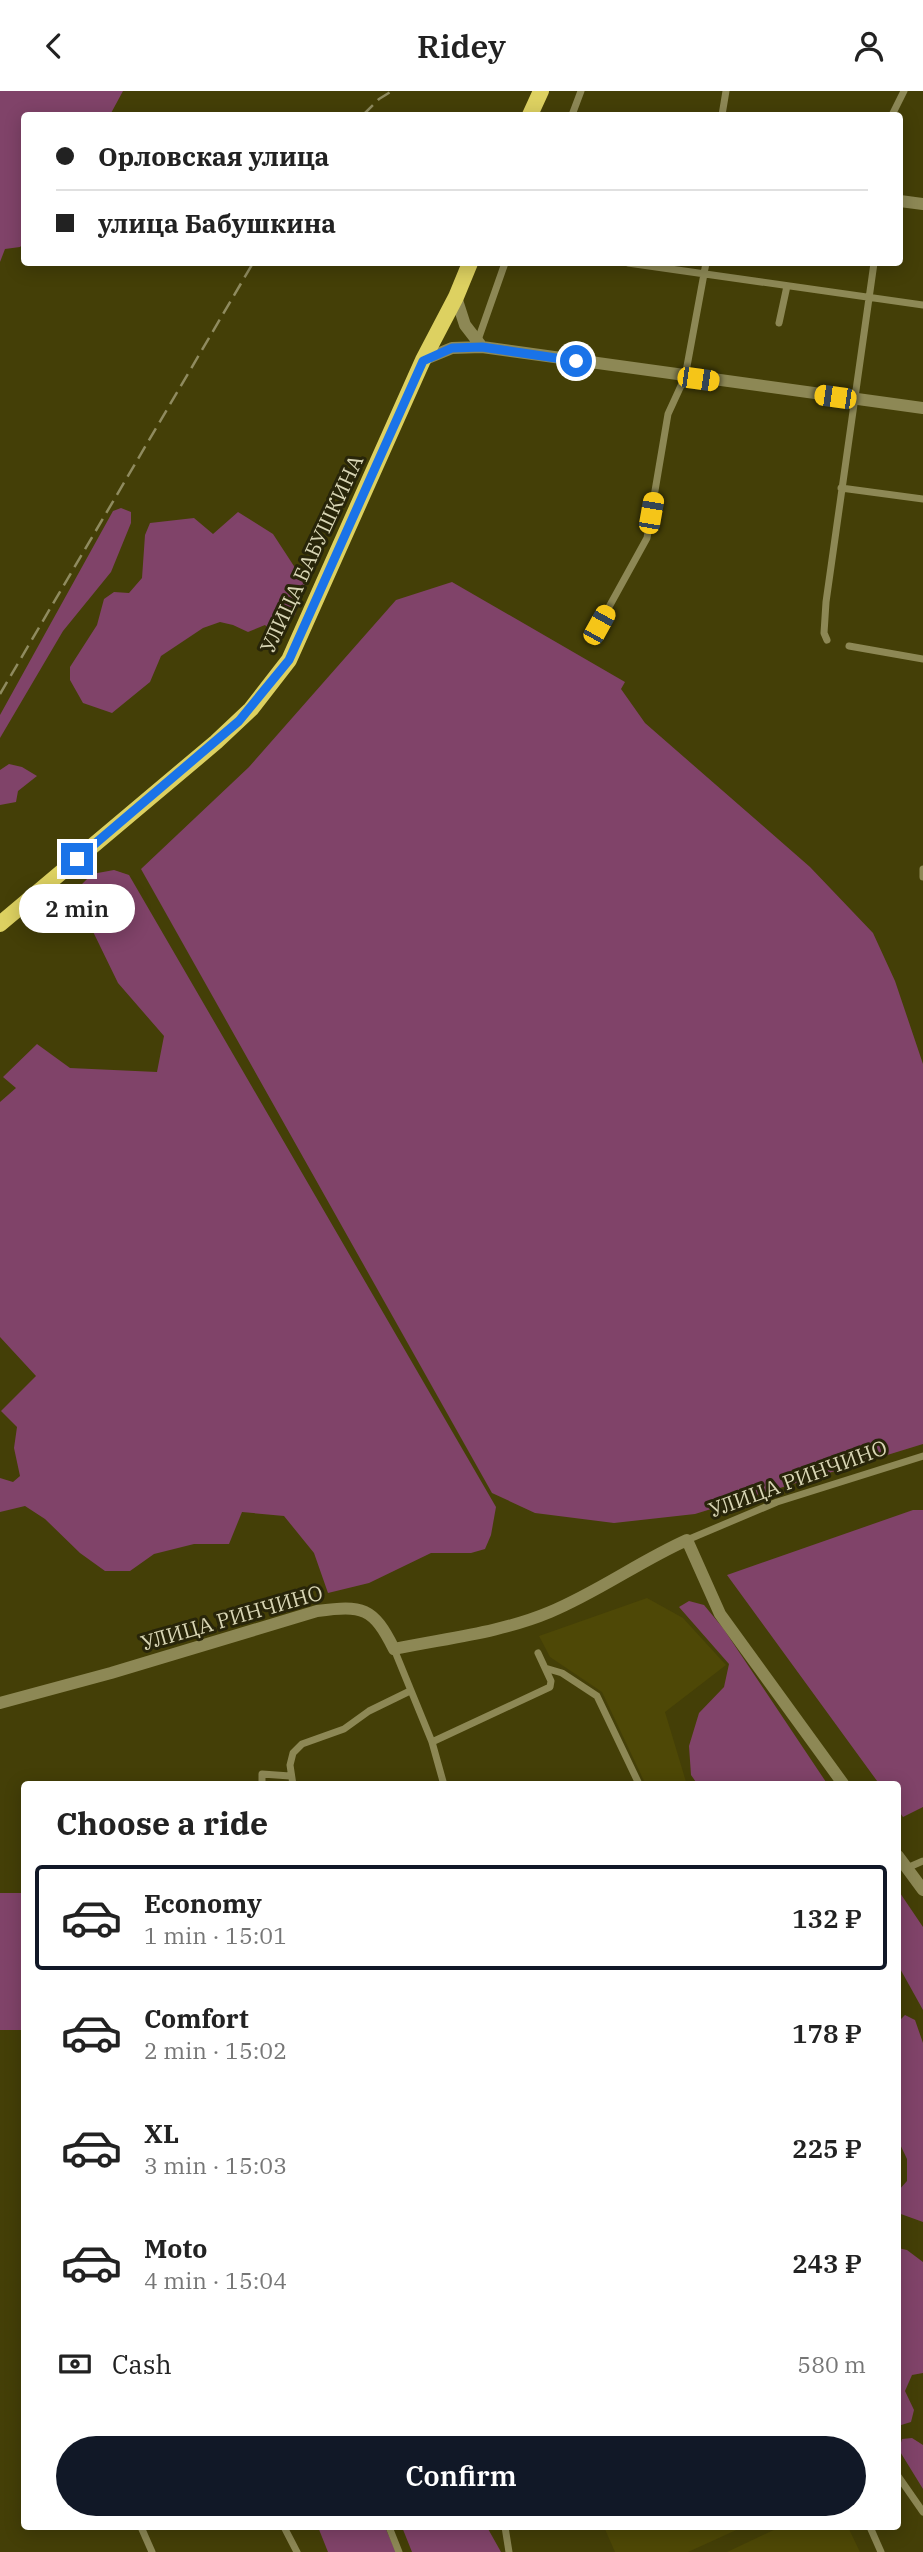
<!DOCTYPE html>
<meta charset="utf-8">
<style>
:root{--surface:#fff;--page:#f2f2f2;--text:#222;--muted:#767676;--line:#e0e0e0;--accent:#111827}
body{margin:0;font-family:"IBM Plex Serif",serif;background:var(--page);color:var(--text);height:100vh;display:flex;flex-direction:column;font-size:26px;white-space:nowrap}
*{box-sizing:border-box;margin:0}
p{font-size:23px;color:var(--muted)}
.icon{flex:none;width:38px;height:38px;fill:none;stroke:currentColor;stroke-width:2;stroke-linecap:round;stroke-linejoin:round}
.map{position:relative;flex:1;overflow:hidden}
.sheet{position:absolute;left:21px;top:1690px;width:880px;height:749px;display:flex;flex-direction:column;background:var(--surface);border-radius:7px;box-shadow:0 4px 18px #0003}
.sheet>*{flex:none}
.guide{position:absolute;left:21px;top:21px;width:882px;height:154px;border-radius:7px;box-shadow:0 4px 18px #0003;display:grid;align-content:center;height:154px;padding:0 35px;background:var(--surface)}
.end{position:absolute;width:32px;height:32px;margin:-16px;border:9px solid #1a73e8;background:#fff;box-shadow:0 0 0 4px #fff}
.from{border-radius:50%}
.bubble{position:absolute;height:49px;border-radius:24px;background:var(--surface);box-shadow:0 4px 18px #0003;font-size:23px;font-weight:600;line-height:49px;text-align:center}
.car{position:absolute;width:21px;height:42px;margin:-21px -10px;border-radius:9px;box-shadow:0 0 5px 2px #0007;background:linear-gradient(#f5c518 24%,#345 0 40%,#f5c518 0 76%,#345 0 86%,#f5c518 0)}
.guide b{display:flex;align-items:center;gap:24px;height:66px;font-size:26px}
.guide b+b{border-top:2px solid var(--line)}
.guide i{width:18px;height:18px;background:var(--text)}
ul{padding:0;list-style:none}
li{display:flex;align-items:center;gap:21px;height:105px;margin:0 14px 10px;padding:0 21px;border:4px solid transparent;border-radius:7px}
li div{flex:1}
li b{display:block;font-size:26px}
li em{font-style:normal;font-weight:600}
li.current{border-color:var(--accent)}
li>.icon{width:63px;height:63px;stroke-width:1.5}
h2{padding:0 35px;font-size:32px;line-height:84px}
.pay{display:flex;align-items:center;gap:18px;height:77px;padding:0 35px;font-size:26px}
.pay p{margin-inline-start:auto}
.action{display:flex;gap:14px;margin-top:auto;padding:14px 35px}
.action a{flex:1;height:80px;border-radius:42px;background:var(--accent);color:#fff;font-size:28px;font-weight:600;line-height:80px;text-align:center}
header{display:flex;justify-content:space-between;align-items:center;height:91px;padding:0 35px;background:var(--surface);font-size:32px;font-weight:600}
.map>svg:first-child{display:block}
.built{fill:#4e4806}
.green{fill:#804369}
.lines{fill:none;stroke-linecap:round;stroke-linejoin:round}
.minor{stroke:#8d8855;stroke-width:7}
.tertiary{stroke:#8d8855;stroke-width:12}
.primary{stroke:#ddd161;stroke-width:16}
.rail{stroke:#8f8b5f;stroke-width:2.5;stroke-dasharray:14 7;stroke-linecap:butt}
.route{stroke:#1a73e8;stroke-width:9}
.labels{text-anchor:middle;stroke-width:6;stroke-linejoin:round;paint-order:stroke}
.street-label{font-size:21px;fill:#d8d5b4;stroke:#282509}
</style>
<header><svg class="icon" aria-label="back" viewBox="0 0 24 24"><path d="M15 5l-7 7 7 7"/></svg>Ridey<svg class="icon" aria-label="person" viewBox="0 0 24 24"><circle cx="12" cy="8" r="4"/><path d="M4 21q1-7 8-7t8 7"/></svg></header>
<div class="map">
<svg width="923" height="2461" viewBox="0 0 923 2461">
<rect width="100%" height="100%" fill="#443f07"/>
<path class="built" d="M 647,1507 L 683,1527 L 726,1574 L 665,1621 L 687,1694 L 646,1694 L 602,1601 L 550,1566 L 539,1545 Z
M 604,2436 L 743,2436 L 688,2461 L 615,2461 Z
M 780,2436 L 848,2436 L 860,2461 L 727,2461 Z"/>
<path class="green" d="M 0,0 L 123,0 L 110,24 L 24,24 L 24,152 L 20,156 L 5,158 L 0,171 Z
M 121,417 L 131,421 L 131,432 L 111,481 L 63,540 L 0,647 L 0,624 L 113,420 Z
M 238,421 L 273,443 L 305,492 L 295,524 L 273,542 L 265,534 L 248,541 L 233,534 L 220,531 L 203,537 L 161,565 L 150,591 L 112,622 L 83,612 L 70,589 L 70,576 L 97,534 L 104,508 L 114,501 L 129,502 L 142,487 L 145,444 L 150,432 L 194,427 L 213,443 Z
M 452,491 L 625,591 L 621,598 L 645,632 L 810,776 L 873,842 L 895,890 L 923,973 L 923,1353 L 695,1423 L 614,1432 L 535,1422 L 492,1402 L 141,778 L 249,676 L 396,509 Z
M 9,673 L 22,676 L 37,685 L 18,700 L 16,711 L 0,714 L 0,679 Z
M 114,779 L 129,784 L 496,1416 L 491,1444 L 485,1458 L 471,1462 L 431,1462 L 369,1492 L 328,1502 L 314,1462 L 284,1425 L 242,1421 L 229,1453 L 194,1453 L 154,1463 L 130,1480 L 105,1480 L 80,1462 L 45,1428 L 25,1415 L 0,1421 L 0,1387 L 13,1391 L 20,1385 L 14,1357 L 17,1336 L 1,1320 L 36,1285 L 0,1246 L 0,1011 L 16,997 L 3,986 L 37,953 L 70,977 L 157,981 L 164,945 L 118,892 L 82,818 L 78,797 L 92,783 Z
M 913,1419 L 923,1419 L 923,1716 L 903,1726 L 898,1719 L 898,1694 L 880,1694 L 727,1484 Z
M 689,1510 L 704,1514 L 723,1537 L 828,1694 L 698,1694 L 691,1684 L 689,1655 L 699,1622 L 724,1596 L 729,1573 L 679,1516 Z
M 898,1799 L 923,1836 L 923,1919 L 898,1874 Z
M 0,1802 L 24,1802 L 24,1939 L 0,1939 Z
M 905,1924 L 915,1929 L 923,1952 L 923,2131 L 898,2122 L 898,2100 L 907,2090 L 907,2068 L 898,2049 L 898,1931 Z
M 898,2157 L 907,2159 L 923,2171 L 923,2282 L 912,2284 L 905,2300 L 914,2319 L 911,2331 L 898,2335 Z
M 912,2347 L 923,2354 L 923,2398 L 899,2359 L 902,2348 Z
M 318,2436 L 385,2436 L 396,2461 L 328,2461 Z
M 402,2436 L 487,2436 L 501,2461 L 412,2461 Z"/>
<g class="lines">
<path class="minor" d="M 572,24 L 581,0
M 722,24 L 726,0
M 892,24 L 904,0
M 628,172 L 923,214
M 779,232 L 787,195
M 479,246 L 505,172
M 841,397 L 923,408
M 599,534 L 647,447 L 668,323 L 685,286 L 706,172
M 827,549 L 824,542 L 826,511 L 874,172
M 849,555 L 923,568
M 923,778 L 923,786
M 687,1449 L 777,1411 L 923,1365
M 394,1558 L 432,1651 L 444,1694
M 545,1577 L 562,1582 L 597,1605 L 639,1693
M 432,1651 L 550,1596 L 551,1590 L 538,1562
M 262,1694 L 262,1683 L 290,1685
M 293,1694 L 290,1674 L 293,1662 L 302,1653 L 344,1638 L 369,1620 L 410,1600
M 907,1777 L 923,1770
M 898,2385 L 923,2421
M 141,2436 L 152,2461
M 284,2436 L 297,2461
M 389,2436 L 399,2461
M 505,2436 L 509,2461
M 870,2436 L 881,2461"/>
<path class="tertiary" d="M 900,110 L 923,113
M 456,206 L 465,234 L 482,256 L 923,317
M 423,269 L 452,257 L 482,256
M 0,1612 L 111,1582 L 317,1520 C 363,1514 373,1516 394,1558 C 446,1547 500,1542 550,1521 C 598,1501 640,1470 687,1449 L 720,1523 L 844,1694
M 898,1765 L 923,1799"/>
<path class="primary" d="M 530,24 L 541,0
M 0,833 L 216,651 L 251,618 L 289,569 L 423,269 L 456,206 L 470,172"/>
<path class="rail" d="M 363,24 L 379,8 L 392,0
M 0,603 L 253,172"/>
</g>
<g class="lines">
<path class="route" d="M 77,768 L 239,630 L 289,569 L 423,270 L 452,257 L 482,256 L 576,270"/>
</g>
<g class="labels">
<g class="street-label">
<text transform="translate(312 463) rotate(-65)" y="7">УЛИЦА БАБУШКИНА</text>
<text transform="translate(798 1388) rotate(-20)" y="7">УЛИЦА РИНЧИНО</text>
<text transform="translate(232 1527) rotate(-16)" y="7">УЛИЦА РИНЧИНО</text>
</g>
</g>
</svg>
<i class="end from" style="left:576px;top:270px"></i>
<i class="end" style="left:77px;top:768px"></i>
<div class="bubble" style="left:19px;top:793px;width:116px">2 min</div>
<i class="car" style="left:698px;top:288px;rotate:98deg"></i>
<i class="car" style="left:835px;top:306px;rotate:278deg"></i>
<i class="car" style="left:651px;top:422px;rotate:10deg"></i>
<i class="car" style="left:599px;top:534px;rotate:29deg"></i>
<div class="guide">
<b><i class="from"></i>Орловская улица</b>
<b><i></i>улица Бабушкина</b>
</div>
<section class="sheet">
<h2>Choose a ride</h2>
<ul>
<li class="current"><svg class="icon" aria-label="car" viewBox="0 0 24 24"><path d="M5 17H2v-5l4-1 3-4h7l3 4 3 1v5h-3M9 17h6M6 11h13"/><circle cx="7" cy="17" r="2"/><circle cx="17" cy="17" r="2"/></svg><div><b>Economy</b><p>1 min · 15:01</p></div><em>132 ₽</em></li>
<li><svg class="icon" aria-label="car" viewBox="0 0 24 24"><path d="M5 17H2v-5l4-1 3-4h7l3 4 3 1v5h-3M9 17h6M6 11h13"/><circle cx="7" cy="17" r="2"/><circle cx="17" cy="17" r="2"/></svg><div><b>Comfort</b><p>2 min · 15:02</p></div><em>178 ₽</em></li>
<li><svg class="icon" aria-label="car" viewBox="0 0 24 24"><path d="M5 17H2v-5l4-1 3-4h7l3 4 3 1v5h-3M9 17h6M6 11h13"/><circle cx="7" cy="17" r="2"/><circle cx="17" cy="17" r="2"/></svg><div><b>XL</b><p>3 min · 15:03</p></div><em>225 ₽</em></li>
<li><svg class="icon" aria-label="car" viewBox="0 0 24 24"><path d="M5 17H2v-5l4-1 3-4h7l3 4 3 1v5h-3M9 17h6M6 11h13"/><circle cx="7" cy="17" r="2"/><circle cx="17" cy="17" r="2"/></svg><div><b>Moto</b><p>4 min · 15:04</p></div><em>243 ₽</em></li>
</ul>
<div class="pay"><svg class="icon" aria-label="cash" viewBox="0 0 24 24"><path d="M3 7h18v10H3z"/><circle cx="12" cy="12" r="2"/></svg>Cash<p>580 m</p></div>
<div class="action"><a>Confirm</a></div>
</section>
</div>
